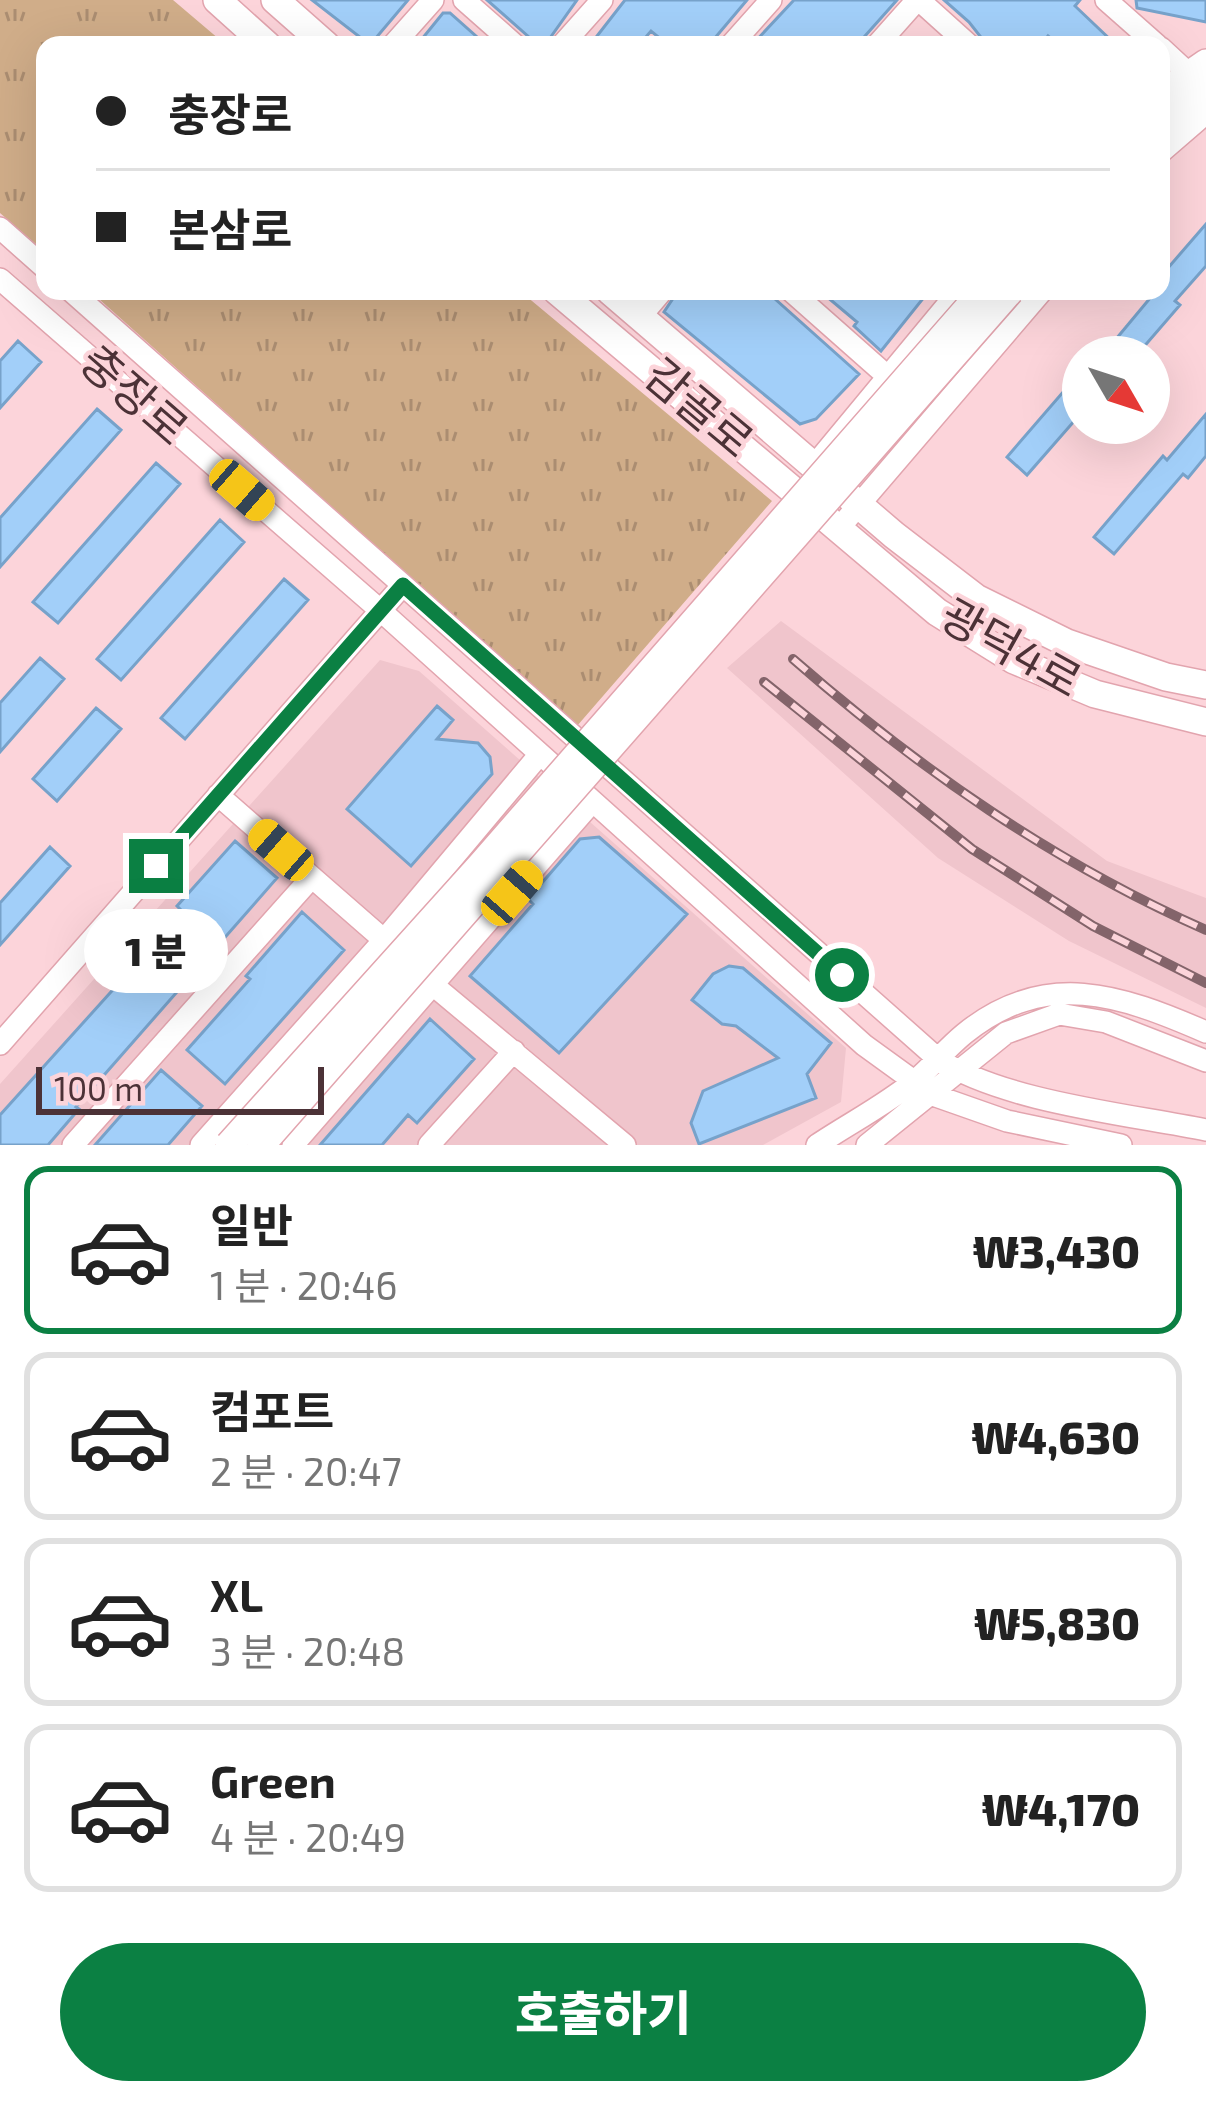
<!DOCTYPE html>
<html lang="ko">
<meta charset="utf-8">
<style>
:root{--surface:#fff;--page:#f6f6f6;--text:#222;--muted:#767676;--line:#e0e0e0;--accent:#0b8043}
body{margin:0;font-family:"Exo 2","Noto Sans KR",sans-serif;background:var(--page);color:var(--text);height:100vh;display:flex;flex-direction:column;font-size:45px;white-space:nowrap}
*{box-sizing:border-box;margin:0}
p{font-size:39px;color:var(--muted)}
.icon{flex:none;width:66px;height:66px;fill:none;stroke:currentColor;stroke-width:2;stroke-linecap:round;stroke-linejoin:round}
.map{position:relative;height:1145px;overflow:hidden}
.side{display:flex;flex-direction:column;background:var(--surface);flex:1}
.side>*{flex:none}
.banner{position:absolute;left:36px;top:36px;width:1134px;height:264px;border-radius:24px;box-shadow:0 12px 48px #0002;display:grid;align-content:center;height:264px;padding:0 60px;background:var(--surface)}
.needle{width:78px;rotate:129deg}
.fabs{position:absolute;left:1062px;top:336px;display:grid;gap:24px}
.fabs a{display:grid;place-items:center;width:108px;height:108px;border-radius:50%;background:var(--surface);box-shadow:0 12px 48px #0002;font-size:60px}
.scale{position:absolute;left:36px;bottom:30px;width:288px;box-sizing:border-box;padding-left:12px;border:6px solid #4c3237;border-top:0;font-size:33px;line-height:42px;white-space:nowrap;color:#4c3237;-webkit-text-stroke:9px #fcd4da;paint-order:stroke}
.end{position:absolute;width:54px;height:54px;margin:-27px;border:15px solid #0b8043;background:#fff;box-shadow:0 0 0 6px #fff}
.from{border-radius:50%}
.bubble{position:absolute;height:84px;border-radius:42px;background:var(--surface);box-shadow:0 12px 48px #0002;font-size:39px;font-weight:800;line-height:84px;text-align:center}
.car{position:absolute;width:36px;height:72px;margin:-36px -18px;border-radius:15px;box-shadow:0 0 9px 3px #0007;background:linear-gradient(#f5c518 24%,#345 0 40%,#f5c518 0 76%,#345 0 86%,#f5c518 0)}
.banner b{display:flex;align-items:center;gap:42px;height:114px;font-size:45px}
.banner b+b{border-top:3px solid var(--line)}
.banner i{width:30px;height:30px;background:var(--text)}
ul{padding:21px 0 0;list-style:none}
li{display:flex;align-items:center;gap:36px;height:168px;margin:0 24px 18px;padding:0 36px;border:6px solid var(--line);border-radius:24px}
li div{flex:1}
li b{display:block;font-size:45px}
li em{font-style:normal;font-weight:800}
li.on{border-color:var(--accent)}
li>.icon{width:108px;height:108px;stroke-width:1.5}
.button{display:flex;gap:24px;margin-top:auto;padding:24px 60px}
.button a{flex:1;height:138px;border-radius:72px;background:var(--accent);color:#fff;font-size:48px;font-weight:800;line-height:138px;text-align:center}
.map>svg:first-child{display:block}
.built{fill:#f0c5cc}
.grass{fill:url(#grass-tufts)}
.building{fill:#a2cff9;stroke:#77a2ca;stroke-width:3}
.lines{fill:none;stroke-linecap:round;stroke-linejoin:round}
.minor-casing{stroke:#e2a4ae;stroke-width:24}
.major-casing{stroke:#e2a4ae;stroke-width:30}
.minor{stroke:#fff;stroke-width:21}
.major{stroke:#fff;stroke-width:27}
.rail-casing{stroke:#83646a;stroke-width:10}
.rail{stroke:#fcd4da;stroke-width:6;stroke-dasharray:18;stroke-linecap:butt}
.major-bridge-casing{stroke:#e2a4ae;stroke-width:30;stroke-linecap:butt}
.major-bridge{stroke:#fff;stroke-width:27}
.route{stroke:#0b8043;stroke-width:15}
.labels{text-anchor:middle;stroke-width:9;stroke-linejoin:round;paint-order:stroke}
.street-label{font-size:45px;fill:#4c3237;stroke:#fcd4da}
</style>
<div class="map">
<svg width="1206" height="1145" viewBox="0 0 1206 1145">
<defs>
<pattern id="grass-tufts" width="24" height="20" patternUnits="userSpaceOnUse" patternTransform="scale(3)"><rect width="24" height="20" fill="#d0ad89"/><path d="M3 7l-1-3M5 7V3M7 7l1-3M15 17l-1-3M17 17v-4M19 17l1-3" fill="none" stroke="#ab8d71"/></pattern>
</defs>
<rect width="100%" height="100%" fill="#fcd4da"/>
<path class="built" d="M 781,621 L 1107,861 L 1206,898 L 1206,1008 L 1069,941 L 938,858 L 727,668 Z
M 380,660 L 419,671 L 846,1048 L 841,1102 L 763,1145 L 0,1145 L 0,1084 Z"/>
<path class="grass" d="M 0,0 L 173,0 L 226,45 L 45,45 L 45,252 L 0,213 Z
M 90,291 L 520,291 L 772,501 L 577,726 Z"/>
<path class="building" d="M 312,0 L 408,0 L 370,45 Z
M 487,0 L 577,0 L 545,45 L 538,45 Z
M 625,0 L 747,0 L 709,45 L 668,45 L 651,31 L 639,45 L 590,45 Z
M 794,0 L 897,0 L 857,45 L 752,45 Z
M 944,0 L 1080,0 L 1075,6 L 1116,45 L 1059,45 L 1048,36 L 1041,45 L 987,45 L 969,22 Z
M 1136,0 L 1206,0 L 1206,22 L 1137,8 Z
M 443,13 L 450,13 L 486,45 L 417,45 Z
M 1206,224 L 1206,266 L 1175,301 L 1180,305 L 1135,357 L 1101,357 L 1156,291 L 1161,291 L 1161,276 Z
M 678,291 L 766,291 L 859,374 L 816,419 L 800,424 L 664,312 Z
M 820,291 L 929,291 L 881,351 L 854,326 L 857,322 Z
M 18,341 L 41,362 L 0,408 L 0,361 Z
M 1083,369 L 1083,411 L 1027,475 L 1007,457 Z
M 97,409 L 121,430 L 0,567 L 0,518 Z
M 1206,414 L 1206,456 L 1188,478 L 1183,474 L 1114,554 L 1094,537 L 1163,456 L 1167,460 Z
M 156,463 L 180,484 L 58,623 L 33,602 Z
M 220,520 L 244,542 L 121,680 L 97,659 Z
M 284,579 L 308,600 L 185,739 L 161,718 Z
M 40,658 L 64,679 L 0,752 L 0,703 Z
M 437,706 L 453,720 L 437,739 L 478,743 L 490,757 L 492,774 L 411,866 L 347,809 Z
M 96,708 L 121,729 L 57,801 L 33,779 Z
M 599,837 L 687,914 L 559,1053 L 470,976 L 533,904 L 528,899 L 580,839 Z
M 235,841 L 277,878 L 76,1107 L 79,1109 L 48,1145 L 0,1145 L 0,1115 L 183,912 L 177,906 Z
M 50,847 L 70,866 L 0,945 L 0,903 Z
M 302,912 L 344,950 L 225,1084 L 187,1050 L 250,979 L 246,976 Z
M 729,966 L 743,968 L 831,1043 L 807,1074 L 816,1098 L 699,1144 L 691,1123 L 703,1091 L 778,1058 L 736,1026 L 722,1024 L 692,1000 L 713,974 Z
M 430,1019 L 474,1059 L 417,1123 L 408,1115 L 382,1145 L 320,1145 Z
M 161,1070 L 202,1106 L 168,1145 L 95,1145 Z"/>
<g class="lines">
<g class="minor-casing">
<path id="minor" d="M 464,0 L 515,45
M 919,0 L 969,45
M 1106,0 L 1157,45
M 393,45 L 433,0
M 562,45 L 602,0
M 731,45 L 771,0
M 877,45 L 917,0
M 1161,48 L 1188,73
M 1161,152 L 1206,113
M 0,228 L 45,268
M 0,279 L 380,610 L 864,1045 L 933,1095 L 1007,1121 L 1121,1145
M 71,291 L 938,1059 C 1005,1102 1127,1114 1206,1130
M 791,291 L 886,375
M 640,317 L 662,291
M 814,466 L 959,291
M 840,527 L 1042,291
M 218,795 L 384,940
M 433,985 L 625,1145
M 0,1044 L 403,585
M 73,1145 L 312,877
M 201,1145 L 384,940 L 540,754
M 293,1145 L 592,802
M 429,1145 L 514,1051
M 817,1145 C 850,1123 887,1104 917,1079 C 933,1065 947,1048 964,1034 C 1045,968 1121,995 1206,1032
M 867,1145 L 1006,1033 L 1059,1014 L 1106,1022 L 1206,1061"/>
</g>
<g class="major-casing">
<path id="major" d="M 217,0 L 267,45
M 275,0 L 326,45
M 1161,94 L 1206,63
M 1161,125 L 1206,92
M 557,291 L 937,612 L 1014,660 L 1095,694 L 1206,722
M 610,291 L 894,535 L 976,598 L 1067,643 L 1166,677 L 1206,685"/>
</g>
<use href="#minor" class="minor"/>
<use href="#major" class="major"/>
<g class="rail-casing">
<path id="rail" d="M 793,659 C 919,769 1053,862 1206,930
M 764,682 L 972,849 L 1093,926 L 1206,983"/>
</g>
<use href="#rail" class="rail"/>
<g class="major-bridge-casing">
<path id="major-bridge" d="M 229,1145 L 481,865 L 983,291
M 261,1145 L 1010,291"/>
</g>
<use href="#major-bridge" class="major-bridge"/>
</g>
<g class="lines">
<path class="route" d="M 156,866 L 403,585 L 842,975"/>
</g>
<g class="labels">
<g class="street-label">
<text transform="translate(134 395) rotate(41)" y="16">충장로</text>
<text transform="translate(699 408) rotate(40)" y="16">감골로</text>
<text transform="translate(1011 648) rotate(29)" y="16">광덕4로</text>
</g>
</g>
</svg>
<div class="fabs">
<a><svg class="needle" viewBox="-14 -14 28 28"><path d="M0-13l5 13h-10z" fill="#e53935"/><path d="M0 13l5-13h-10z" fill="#767676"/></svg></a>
</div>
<div class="scale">100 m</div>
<i class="end from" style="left:842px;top:975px"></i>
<i class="end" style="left:156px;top:866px"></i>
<div class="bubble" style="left:84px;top:909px;width:144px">1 분</div>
<i class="car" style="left:242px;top:490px;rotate:131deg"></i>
<i class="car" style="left:281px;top:850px;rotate:311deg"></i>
<i class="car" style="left:512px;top:893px;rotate:41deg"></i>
<div class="banner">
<b><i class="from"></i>충장로</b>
<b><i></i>본삼로</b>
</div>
</div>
<section class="side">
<ul>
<li class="on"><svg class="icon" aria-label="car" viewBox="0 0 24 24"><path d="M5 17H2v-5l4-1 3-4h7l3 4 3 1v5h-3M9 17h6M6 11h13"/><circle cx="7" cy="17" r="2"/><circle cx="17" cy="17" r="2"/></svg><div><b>일반</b><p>1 분 · 20:46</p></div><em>₩3,430</em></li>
<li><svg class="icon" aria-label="car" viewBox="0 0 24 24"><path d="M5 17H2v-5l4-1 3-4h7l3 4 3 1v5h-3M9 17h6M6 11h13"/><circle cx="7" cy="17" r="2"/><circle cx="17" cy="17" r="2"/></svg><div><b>컴포트</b><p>2 분 · 20:47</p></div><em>₩4,630</em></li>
<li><svg class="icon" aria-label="car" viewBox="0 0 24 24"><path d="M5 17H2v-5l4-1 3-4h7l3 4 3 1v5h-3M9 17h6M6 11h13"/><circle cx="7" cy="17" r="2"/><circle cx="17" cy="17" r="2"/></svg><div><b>XL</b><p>3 분 · 20:48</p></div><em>₩5,830</em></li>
<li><svg class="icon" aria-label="car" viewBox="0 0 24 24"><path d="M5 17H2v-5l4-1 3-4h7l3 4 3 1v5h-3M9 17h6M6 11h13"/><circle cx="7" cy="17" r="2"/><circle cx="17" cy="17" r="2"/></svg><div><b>Green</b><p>4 분 · 20:49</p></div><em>₩4,170</em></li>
</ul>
<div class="button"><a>호출하기</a></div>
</section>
